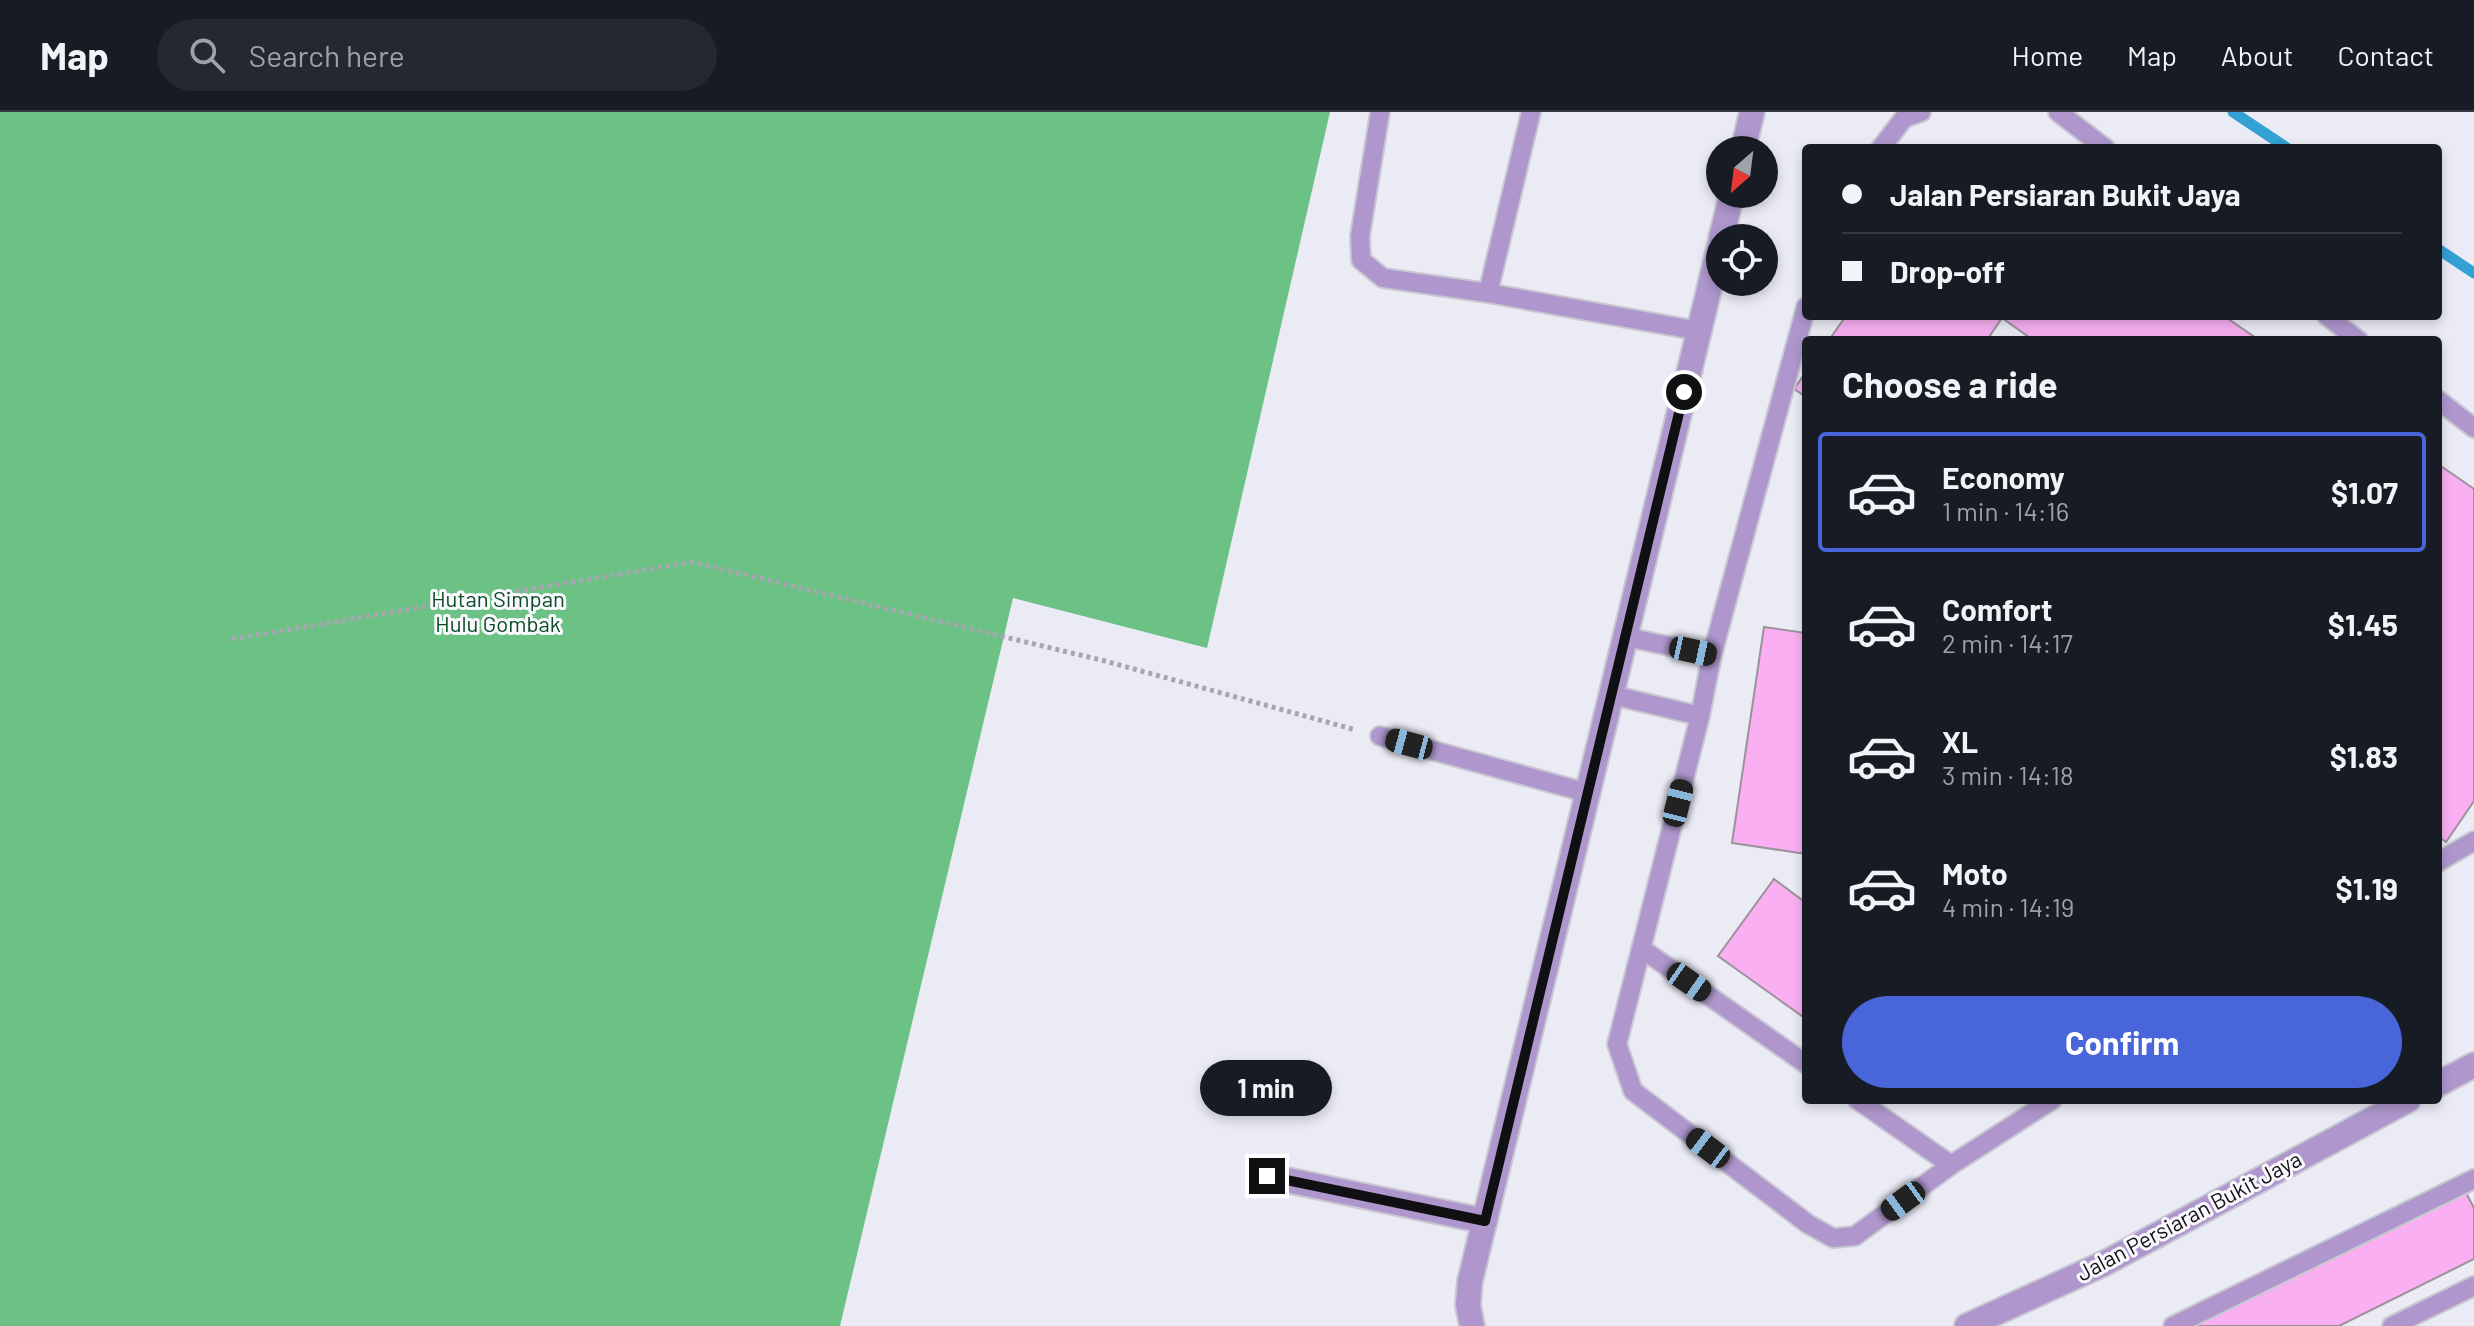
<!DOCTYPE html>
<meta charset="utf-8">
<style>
:root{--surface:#171b24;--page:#242831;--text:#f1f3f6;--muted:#9ea1a6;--line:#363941;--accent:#4865d9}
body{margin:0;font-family:Barlow,sans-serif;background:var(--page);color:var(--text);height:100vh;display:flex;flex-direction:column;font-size:30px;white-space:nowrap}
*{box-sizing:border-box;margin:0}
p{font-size:26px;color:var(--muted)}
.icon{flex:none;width:44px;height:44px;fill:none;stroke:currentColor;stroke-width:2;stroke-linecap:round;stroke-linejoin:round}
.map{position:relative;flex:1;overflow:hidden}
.drawer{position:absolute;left:1802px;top:224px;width:640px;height:768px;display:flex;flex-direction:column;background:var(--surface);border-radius:8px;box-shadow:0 4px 12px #0003}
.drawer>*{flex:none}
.top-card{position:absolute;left:1802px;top:32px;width:640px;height:176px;border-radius:8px;box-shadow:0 4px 12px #0003;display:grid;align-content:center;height:176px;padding:0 40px;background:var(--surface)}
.needle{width:52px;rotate:208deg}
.buttons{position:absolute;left:1706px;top:24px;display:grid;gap:16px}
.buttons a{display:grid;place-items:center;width:72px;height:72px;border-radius:50%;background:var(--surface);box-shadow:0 4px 12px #0003;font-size:40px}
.end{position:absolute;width:36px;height:36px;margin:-18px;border:10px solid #101013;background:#fff;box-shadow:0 0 0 4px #fff}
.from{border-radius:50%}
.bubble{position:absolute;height:56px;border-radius:28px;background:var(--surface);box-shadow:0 4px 12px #0003;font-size:26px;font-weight:700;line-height:56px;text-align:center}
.car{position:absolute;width:24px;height:48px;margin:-24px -12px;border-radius:10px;box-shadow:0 0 6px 2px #0007;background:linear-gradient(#222 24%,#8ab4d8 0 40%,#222 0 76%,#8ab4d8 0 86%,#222 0)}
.top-card b{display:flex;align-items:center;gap:28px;height:76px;font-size:30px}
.top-card b+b{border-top:2px solid var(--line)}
.top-card i{width:20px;height:20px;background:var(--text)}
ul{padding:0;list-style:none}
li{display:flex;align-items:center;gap:24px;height:120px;margin:0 16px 12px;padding:0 24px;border:4px solid transparent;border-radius:8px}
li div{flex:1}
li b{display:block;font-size:30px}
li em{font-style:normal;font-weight:700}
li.active{border-color:var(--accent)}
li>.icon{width:72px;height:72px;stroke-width:1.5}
h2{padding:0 40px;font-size:36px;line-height:96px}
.action{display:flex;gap:16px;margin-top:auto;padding:16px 40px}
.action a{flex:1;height:92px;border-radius:48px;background:var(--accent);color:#fff;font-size:32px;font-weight:700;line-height:92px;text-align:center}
header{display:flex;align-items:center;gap:48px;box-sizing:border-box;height:112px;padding:0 40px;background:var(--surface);border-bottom:2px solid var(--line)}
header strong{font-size:38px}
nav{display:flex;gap:44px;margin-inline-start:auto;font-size:28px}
.search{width:560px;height:72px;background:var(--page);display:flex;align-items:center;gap:20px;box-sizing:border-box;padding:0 28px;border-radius:44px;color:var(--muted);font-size:30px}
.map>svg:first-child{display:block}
.forest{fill:#6cc184}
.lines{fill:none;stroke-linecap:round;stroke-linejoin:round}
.stream{stroke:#33a1d3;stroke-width:11}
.building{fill:#f9aff2;stroke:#9b929a;stroke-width:2}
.service-casing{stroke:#c8c8d2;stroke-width:22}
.minor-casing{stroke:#c8c8d2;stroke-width:28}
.path{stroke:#a6a6ae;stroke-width:5;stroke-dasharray:4 4;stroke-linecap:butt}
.service{stroke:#af97cd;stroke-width:18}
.minor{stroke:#af97cd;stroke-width:24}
.route{stroke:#101013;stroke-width:10}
.labels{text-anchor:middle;stroke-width:6;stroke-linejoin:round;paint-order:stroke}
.park-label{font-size:22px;fill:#0a4c25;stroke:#f9f9fd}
.street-label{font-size:22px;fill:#101013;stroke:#f9f9fd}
</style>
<header>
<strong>Map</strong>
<div class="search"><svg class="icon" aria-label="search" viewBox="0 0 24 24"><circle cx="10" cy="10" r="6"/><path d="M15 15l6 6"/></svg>Search here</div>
<nav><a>Home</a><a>Map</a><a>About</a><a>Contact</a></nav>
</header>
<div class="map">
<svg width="2474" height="1214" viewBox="0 0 2474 1214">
<rect width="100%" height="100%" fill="#ebebf6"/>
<path class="forest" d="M 0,0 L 1330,0 L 1207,536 L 1013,486 L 840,1214 L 0,1214 Z"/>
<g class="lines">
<path class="stream" d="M 2233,0 L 2287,36
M 2438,137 L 2474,161"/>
</g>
<path class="building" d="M 1846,204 L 2224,204 L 2259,228 L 2033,228 L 2002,206 L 1987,228 L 1829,228 Z
M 1806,260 L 1806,285 L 1794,277 Z
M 2438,352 L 2474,377 L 2474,689 L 2446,730 L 2438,724 Z
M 1764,515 L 1806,521 L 1806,742 L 1732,731 Z
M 1774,767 L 1806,791 L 1806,907 L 1718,844 Z
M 2464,1077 L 2474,1096 L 2474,1147 L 2339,1214 L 2190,1214 Z"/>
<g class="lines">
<g class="service-casing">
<path id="service" d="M 1380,0 L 1360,124 L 1361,148 L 1383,166 L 1488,181 L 1699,219
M 2058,0 L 2105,36
M 1881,36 L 1904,6 L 1921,0
M 1488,181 L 1531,0
M 1806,195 L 1712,543 L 1700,604 L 1617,932 L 1633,979 L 1808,1112 L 1833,1126 L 1855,1124 L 1951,1053 L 2052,988
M 2327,204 L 2358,228
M 2438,288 L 2474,316
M 1626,525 L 1712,543
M 1612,583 L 1700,604
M 1380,624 L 1588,681
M 2438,750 L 2474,729
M 1642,837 L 1806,952
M 1858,988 L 1951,1053
M 2173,1214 L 2474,1067
M 2392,1214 L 2474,1174"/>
</g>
<g class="minor-casing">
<path id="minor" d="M 1743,38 L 1752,0
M 1721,126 L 1732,82
M 2438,972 L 2474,953
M 1267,1064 L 1485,1109
M 1472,1214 L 1468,1193 L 1470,1169 L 1720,132
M 1967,1214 L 2105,1151 L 2408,988"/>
</g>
<path class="path" d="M 232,527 L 692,450 L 1105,549 L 1356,618"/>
<use href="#service" class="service"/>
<use href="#minor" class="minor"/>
</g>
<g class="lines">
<path class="route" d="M 1267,1064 L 1485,1109 L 1684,280"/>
</g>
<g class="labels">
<g class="park-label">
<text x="498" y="495">Hutan Simpan<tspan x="498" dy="25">Hulu Gombak</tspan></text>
</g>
<g class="street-label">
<text transform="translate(2189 1104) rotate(-28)" y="8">Jalan Persiaran Bukit Jaya</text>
</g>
</g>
</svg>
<div class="buttons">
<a><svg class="needle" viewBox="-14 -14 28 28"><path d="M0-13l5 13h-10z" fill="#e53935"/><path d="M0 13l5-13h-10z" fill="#9ea1a6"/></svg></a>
<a><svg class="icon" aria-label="locate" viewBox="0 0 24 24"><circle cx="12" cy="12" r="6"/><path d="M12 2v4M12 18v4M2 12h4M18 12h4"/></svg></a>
</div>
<i class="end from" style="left:1684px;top:280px"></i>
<i class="end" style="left:1267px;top:1064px"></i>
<div class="bubble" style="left:1200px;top:948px;width:132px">1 min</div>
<i class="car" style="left:1693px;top:539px;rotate:102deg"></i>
<i class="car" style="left:1409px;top:632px;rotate:285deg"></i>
<i class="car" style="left:1678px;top:691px;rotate:14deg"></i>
<i class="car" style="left:1689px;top:870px;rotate:125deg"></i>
<i class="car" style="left:1708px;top:1036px;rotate:307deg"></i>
<i class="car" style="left:1903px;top:1089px;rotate:234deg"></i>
<div class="top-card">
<b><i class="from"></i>Jalan Persiaran Bukit Jaya</b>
<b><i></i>Drop-off</b>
</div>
<section class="drawer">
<h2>Choose a ride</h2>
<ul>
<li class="active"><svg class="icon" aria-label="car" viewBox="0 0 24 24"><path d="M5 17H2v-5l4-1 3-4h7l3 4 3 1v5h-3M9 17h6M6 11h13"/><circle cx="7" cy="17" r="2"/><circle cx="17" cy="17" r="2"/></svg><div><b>Economy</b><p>1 min · 14:16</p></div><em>$1.07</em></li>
<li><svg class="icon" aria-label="car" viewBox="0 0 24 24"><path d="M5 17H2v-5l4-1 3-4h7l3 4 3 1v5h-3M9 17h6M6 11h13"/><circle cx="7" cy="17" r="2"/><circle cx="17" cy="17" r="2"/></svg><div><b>Comfort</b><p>2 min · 14:17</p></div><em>$1.45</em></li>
<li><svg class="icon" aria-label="car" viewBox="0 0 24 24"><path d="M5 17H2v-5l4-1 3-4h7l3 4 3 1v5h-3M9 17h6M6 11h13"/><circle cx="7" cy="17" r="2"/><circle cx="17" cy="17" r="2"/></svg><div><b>XL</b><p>3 min · 14:18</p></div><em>$1.83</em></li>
<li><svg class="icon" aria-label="car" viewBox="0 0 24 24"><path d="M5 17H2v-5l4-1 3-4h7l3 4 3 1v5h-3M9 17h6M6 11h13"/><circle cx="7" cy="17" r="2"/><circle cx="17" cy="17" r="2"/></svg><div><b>Moto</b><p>4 min · 14:19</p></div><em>$1.19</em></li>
</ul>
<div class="action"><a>Confirm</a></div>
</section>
</div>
